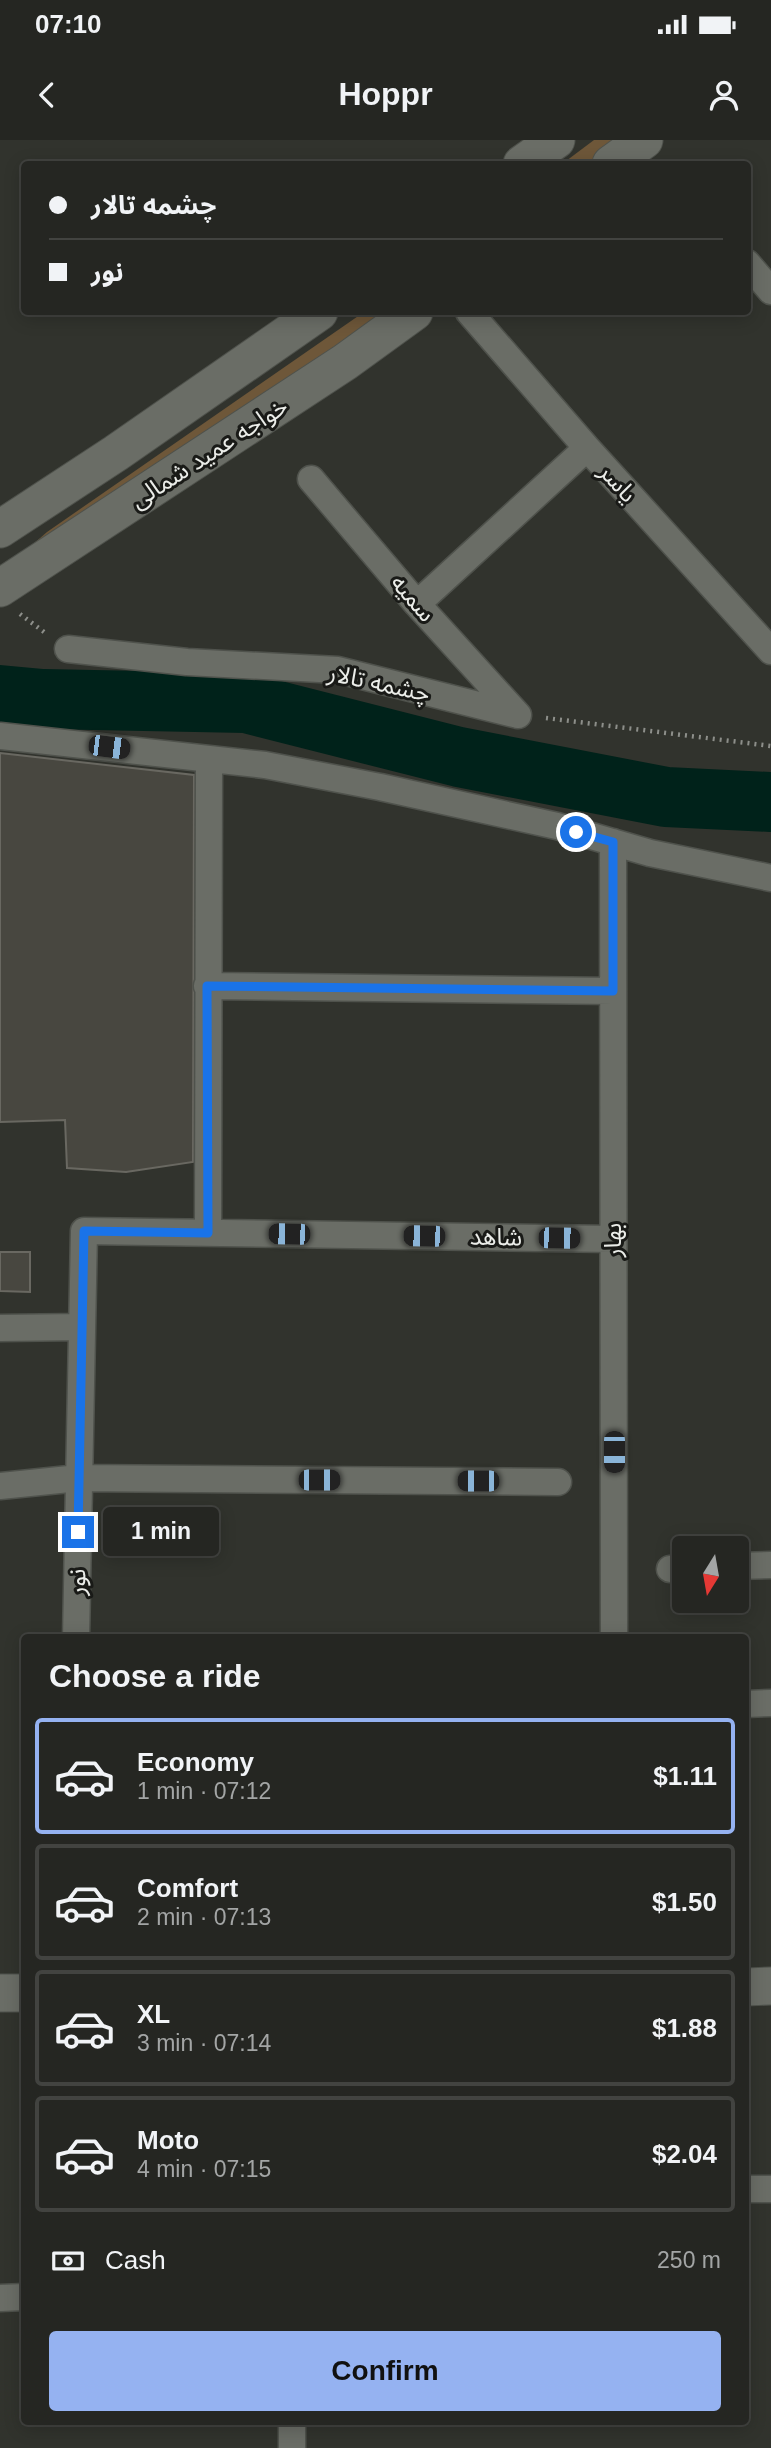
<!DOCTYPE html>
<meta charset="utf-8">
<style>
:root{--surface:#252622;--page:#31322f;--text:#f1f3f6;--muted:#a3a5a5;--line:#424340;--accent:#95b2f1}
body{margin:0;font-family:Helvetica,"Noto Sans Arabic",sans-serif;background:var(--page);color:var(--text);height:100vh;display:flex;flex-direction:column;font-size:26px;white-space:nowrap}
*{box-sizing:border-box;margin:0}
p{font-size:23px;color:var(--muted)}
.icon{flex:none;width:38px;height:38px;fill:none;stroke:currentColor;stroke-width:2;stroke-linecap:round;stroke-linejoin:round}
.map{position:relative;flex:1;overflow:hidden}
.details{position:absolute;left:21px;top:1494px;width:728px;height:791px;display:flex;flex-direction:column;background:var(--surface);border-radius:7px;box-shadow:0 4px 18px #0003,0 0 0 2px var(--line)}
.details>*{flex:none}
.hud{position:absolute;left:21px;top:21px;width:730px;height:154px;border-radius:7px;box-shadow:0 4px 18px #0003,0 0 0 2px var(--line);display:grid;align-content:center;height:154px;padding:0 28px;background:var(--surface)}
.needle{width:46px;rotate:191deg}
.controls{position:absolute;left:672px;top:1396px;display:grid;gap:14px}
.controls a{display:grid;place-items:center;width:77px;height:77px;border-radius:7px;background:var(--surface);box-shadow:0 4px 18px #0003,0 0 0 2px var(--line);font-size:35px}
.end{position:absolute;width:32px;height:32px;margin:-16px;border:9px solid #1a73e8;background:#fff;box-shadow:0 0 0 4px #fff}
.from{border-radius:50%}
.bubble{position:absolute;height:49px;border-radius:7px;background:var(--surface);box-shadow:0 4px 18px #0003,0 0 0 2px var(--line);font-size:23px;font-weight:700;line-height:49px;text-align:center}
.car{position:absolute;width:21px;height:42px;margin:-21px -10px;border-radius:9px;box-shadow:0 0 5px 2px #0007;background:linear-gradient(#222 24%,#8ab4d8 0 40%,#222 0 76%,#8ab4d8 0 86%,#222 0)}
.hud b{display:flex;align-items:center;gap:24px;height:66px;font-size:26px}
.hud b+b{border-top:2px solid var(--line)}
.hud i{width:18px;height:18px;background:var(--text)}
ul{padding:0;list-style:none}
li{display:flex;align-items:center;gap:21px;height:116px;margin:0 14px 10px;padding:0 14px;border:4px solid var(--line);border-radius:7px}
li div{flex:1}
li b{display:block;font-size:26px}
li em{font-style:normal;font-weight:700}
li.active{border-color:var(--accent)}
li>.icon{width:63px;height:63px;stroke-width:1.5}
h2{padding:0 28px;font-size:32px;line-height:84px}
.pay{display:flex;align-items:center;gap:18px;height:77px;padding:0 28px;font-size:26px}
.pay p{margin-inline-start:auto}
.primary-button{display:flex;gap:14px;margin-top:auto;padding:14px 28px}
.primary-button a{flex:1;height:80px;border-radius:7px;background:var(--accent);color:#111;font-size:28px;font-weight:700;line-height:80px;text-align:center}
.status{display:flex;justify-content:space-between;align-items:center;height:49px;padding:0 35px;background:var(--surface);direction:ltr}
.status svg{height:19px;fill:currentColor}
header{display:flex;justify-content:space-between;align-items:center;height:91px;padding:0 28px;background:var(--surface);font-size:32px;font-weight:700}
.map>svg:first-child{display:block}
.forest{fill:#6e5739}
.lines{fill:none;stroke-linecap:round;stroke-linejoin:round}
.river{stroke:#00221a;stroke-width:60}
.building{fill:#484740;stroke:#696861;stroke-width:2}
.street-casing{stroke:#4f524c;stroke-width:29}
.secondary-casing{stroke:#4f524c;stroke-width:39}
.path{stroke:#8d8f8a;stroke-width:4.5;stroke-dasharray:2 5;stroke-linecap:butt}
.street{stroke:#6a6d66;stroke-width:26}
.secondary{stroke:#6a6d66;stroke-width:37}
.route{stroke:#1a73e8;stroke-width:9}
.labels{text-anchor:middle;stroke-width:6;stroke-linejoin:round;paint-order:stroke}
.street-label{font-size:24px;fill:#ebede9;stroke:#191a17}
</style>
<div class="status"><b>07:10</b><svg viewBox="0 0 49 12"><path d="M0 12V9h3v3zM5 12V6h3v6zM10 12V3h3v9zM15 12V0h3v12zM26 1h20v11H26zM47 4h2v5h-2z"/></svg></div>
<header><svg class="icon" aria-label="back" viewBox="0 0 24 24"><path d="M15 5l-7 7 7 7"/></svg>Hoppr<svg class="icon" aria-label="person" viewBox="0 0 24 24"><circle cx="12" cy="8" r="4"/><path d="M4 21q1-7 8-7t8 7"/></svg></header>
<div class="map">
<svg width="771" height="2308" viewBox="0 0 771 2308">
<rect width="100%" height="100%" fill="#31332d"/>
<path class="forest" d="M 594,0 L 626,0 L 593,24 L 562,24 Z
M 364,172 L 387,172 L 0,433 L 47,392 Z"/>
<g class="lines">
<path class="river" d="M 0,555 L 43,559 L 246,563 L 459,617 L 666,657 L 771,662"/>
</g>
<path class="building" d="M 0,613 L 194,635 L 193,1022 L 126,1032 L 67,1028 L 65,980 L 0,982 Z
M 0,1112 L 30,1112 L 30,1152 L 0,1151 Z"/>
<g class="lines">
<g class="street-casing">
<path id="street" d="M 747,123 L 771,151
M 469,172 L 587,308 L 771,511
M 311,339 L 417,464 L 518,575
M 417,464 L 587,308
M 68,509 L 187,522 L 338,530 L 518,575
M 0,596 L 265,625 L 380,647 L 557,686 L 650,713 L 771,738
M 613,702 L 614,1498
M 207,846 L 613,851
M 208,1093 L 209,619
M 0,1188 L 82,1187
M 0,1346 L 79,1338 L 558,1342
M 737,1426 L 771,1425
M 670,1429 L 684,1428
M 76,1498 L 84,1091 L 613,1099
M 746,1564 L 771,1563
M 746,2049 L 771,2049
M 0,2158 L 24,2157
M 292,2282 L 292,2308"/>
</g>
<g class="secondary-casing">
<path id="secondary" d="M 522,24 L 556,0
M 611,24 L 644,0
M 0,389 L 116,313 L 319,172
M 0,448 L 345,222 L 414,172
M 746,1847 L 771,1846
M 0,1853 L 24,1853"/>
</g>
<path class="path" d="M 20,474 L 44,492
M 546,578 L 771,606"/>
<use href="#street" class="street"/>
<use href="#secondary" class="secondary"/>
</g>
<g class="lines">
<path class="route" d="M 78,1392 L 84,1091 L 208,1093 L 207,846 L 613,851 L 613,702 L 576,692"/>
</g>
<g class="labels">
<g class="street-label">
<text transform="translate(209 313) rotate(-33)" y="8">خواجه عمید شمالی</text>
<text transform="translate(618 343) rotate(48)" y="8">یاسر</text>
<text transform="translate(413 458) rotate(49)" y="8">سمیه</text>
<text transform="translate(379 543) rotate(12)" y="8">چشمه تالار</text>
<text transform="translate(496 1097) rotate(1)" y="8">شاهد</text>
<text transform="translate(613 1100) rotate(-90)" y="8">بهار</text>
<text transform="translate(77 1442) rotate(-89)" y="8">نور</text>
</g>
</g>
</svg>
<div class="controls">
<a><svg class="needle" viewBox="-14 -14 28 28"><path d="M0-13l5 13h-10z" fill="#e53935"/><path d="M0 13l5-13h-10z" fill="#a3a5a5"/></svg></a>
</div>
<i class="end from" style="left:576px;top:692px"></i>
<i class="end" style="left:78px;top:1392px"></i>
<div class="bubble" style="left:103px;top:1367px;width:116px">1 min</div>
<i class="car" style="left:109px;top:607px;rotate:97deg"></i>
<i class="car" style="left:289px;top:1094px;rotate:271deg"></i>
<i class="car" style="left:424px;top:1096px;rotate:271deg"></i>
<i class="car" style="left:559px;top:1098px;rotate:91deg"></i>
<i class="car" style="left:614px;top:1312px;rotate:180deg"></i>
<i class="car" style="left:319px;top:1340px;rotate:90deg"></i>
<i class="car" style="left:478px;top:1341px;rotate:270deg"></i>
<div class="hud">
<b><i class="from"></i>چشمه تالار</b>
<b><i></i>نور</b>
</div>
<section class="details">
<h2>Choose a ride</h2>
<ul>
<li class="active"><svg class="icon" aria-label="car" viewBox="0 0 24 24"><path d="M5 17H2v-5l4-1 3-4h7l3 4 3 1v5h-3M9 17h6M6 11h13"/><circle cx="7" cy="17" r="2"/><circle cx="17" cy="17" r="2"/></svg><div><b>Economy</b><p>1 min · 07:12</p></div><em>$1.11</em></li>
<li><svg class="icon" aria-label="car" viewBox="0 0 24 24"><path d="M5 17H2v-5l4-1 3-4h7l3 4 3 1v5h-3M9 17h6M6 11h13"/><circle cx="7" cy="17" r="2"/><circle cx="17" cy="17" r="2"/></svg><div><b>Comfort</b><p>2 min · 07:13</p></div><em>$1.50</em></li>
<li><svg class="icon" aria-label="car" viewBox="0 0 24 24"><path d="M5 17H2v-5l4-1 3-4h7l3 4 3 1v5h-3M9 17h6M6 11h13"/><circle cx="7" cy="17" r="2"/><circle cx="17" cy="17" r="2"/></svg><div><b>XL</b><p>3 min · 07:14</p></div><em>$1.88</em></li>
<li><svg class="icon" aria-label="car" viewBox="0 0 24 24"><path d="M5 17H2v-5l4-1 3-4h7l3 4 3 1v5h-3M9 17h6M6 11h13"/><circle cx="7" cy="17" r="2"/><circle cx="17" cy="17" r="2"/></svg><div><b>Moto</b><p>4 min · 07:15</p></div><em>$2.04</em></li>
</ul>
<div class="pay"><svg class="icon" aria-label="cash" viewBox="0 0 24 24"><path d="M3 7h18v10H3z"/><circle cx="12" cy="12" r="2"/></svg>Cash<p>250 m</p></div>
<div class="primary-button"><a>Confirm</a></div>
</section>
</div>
